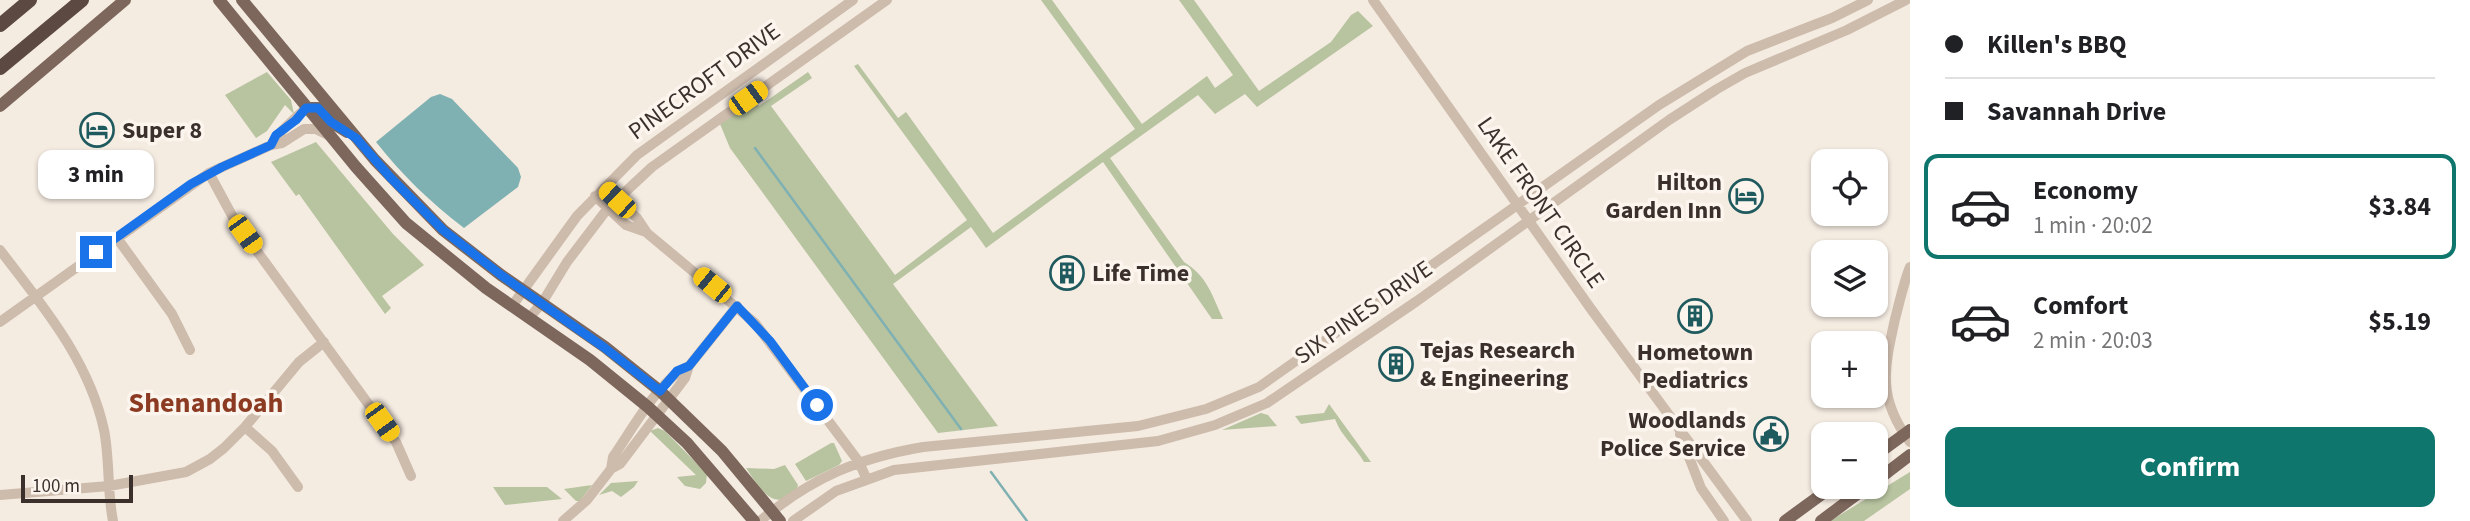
<!DOCTYPE html>
<meta charset="utf-8">
<style>
:root{--surface:#fff;--page:#f6f6f6;--text:#202124;--muted:#757577;--line:#e0e0e0;--accent:#0f766e}
body{margin:0;font-family:"Source Sans 3",sans-serif;background:var(--page);color:var(--text);height:100vh;display:flex;flex-direction:column;font-size:26px;white-space:nowrap}
*{box-sizing:border-box;margin:0}
p{font-size:23px;color:var(--muted)}
.icon{flex:none;width:38px;height:38px;fill:none;stroke:currentColor;stroke-width:2;stroke-linecap:round;stroke-linejoin:round}
.map{position:relative;flex:1;overflow:hidden}
.details{display:flex;flex-direction:column;background:var(--surface);width:560px}
.details>*{flex:none}
.banner{display:grid;align-content:center;height:154px;padding:0 35px;background:var(--surface)}
.controls{position:absolute;left:1811px;top:149px;display:grid;gap:14px}
.controls a{display:grid;place-items:center;width:77px;height:77px;border-radius:14px;background:var(--surface);box-shadow:0 2px 5px #0004;font-size:35px}
.scale{position:absolute;left:21px;bottom:18px;width:112px;box-sizing:border-box;padding-left:7px;border:4px solid #3b302b;border-top:0;font-size:19px;line-height:24px;white-space:nowrap;color:#3b302b;-webkit-text-stroke:5px #fbf5ee;paint-order:stroke}
.end{position:absolute;width:32px;height:32px;margin:-16px;border:9px solid #1a73e8;background:#fff;box-shadow:0 0 0 4px #fff}
.from{border-radius:50%}
.bubble{position:absolute;height:49px;border-radius:14px;background:var(--surface);box-shadow:0 2px 5px #0004;font-size:23px;font-weight:700;line-height:49px;text-align:center}
.car{position:absolute;width:21px;height:42px;margin:-21px -10px;border-radius:9px;box-shadow:0 0 5px 2px #0007;background:linear-gradient(#f5c518 24%,#345 0 40%,#f5c518 0 76%,#345 0 86%,#f5c518 0)}
.banner b{display:flex;align-items:center;gap:24px;height:66px;font-size:26px}
.banner b+b{border-top:2px solid var(--line)}
.banner i{width:18px;height:18px;background:var(--text)}
ul{padding:0;list-style:none}
li{display:flex;align-items:center;gap:21px;height:105px;margin:0 14px 10px;padding:0 21px;border:4px solid transparent;border-radius:14px}
li div{flex:1}
li b{display:block;font-size:26px}
li em{font-style:normal;font-weight:700}
li.active{border-color:var(--accent)}
li>.icon{width:63px;height:63px;stroke-width:1.5}
.primary-button{display:flex;gap:14px;margin-top:auto;padding:14px 35px}
.primary-button a{flex:1;height:80px;border-radius:14px;background:var(--accent);color:#fff;font-size:28px;font-weight:700;line-height:80px;text-align:center}
main{display:flex;flex:1;min-height:0}
.map>svg:first-child{display:block}
.green{fill:#b8c4a0}
.water{fill:#7fb0b2}
.lines{fill:none;stroke-linecap:round;stroke-linejoin:round}
.stream{stroke:#7fb0b2;stroke-width:2.5}
.minor{stroke:#cdbbac;stroke-width:10}
.major{stroke:#7d675c;stroke-width:12}
.highway{stroke:#5c4a42;stroke-width:14}
.route{stroke:#1a73e8;stroke-width:9}
.labels{text-anchor:middle;stroke-width:7;stroke-linejoin:round;paint-order:stroke}
.street-label{font-size:24px;fill:#3b302b;stroke:#fbf5ee}
.poi-label{font-size:24px;font-weight:bold;fill:#3b302b;stroke:#fbf5ee;text-anchor:start}
.quarter-label{font-size:28px;font-weight:bold;fill:#8c3b22;stroke:#fbf5ee}
</style>
<main>
<div class="map">
<svg width="1910" height="521" viewBox="0 0 1910 521">
<rect width="100%" height="100%" fill="#f4ebe1"/>
<path class="green" d="M 1041,0 L 1052,0 L 1142,124 L 1207,76 L 1215,88 L 1233,75 L 1179,0 L 1194,0 L 1259,91 L 1331,42 L 1351,15 L 1358,11 L 1373,26 L 1257,107 L 1245,94 L 1215,114 L 1198,95 L 1110,158 L 1184,262 C 1207,276 1212,295 1223,319 L 1212,319 L 1103,162 L 986,248 L 971,227 L 893,284 L 998,426 L 938,433 L 730,148 L 720,124 L 754,100 L 759,106 L 808,72 L 812,78 L 771,106 L 895,275 L 967,220 L 854,66 L 858,64 L 898,118 L 906,112 L 993,233 L 1135,129 Z
M 267,72 L 291,100 L 294,114 L 285,105 L 267,131 L 256,138 L 225,95 Z
M 316,142 L 393,234 L 424,265 L 382,296 L 391,308 L 385,314 L 299,194 L 296,196 L 271,162 Z
M 1329,404 L 1371,462 L 1364,462 C 1355,446 1341,436 1335,419 L 1301,424 L 1295,416 L 1324,413 Z
M 1261,413 L 1268,415 L 1277,426 L 1222,430 Z
M 658,428 L 665,431 L 707,474 L 706,483 L 700,489 L 685,486 L 677,477 L 696,475 L 650,431 Z
M 831,443 L 834,443 L 842,461 L 839,465 L 806,481 L 795,464 Z
M 785,465 L 798,485 L 797,489 C 793,492 788,497 783,499 C 768,505 753,478 746,468 L 774,469 Z
M 1910,472 L 1910,489 L 1864,521 L 1830,521 Z
M 638,481 L 634,487 L 621,497 L 612,491 L 599,495 L 611,483 Z
M 592,485 L 580,501 L 576,501 L 564,489 Z
M 493,487 L 547,487 L 562,499 L 505,505 Z"/>
<path class="water" d="M 440,94 L 452,99 L 518,168 L 521,177 L 518,187 L 464,228 C 430,202 402,175 376,142 L 431,97 Z"/>
<g class="lines">
<path class="stream" d="M 755,148 L 961,429
M 991,472 L 1027,521"/>
<path class="minor" d="M 1373,0 L 1591,309 L 1747,521
M 271,145 C 277,133 296,118 306,108
M 209,173 L 235,221 L 396,442 L 411,476
M 604,188 L 637,218 L 647,233 L 755,323 L 859,462 L 867,480
M 595,196 L 626,225 L 646,232
M 117,238 L 172,314 L 190,350
M 0,250 C 42,305 89,360 104,430 C 110,460 107,491 113,521
M 1910,267 C 1903,284 1900,301 1895,319 C 1884,369 1877,398 1910,442
M 512,306 L 577,216 L 637,155 L 853,0
M 529,318 L 542,303 L 567,262 L 608,208 L 652,167 L 887,0
M 0,322 L 209,173 L 271,145 L 282,143 L 304,129 L 316,129 L 328,135
M 245,427 L 272,451 L 298,487
M 1680,434 L 1701,488 L 1724,521
M 611,469 L 613,457 C 632,430 659,379 689,366
M 0,495 L 109,486 L 186,472 L 210,459 L 224,448 L 245,427 L 299,362 L 324,342
M 563,521 L 587,500 L 611,469 L 620,464 L 685,378 L 689,366 L 737,306
M 760,521 C 811,478 858,458 923,447 L 1138,426 L 1206,409 L 1259,387 L 1659,105 L 1747,51 L 1832,18 L 1868,0
M 793,521 L 836,491 L 894,470 L 1158,441 L 1215,425 L 1267,403 L 1417,301 L 1669,120 L 1717,89 L 1745,73 L 1847,30 L 1906,0"/>
<path class="major" d="M 219,0 L 356,167 L 406,223 L 486,288 L 590,360 L 648,407 L 687,443 L 754,521
M 242,0 L 375,160 L 443,230 L 501,275 L 605,347 L 660,391 L 722,451 L 780,521
M 0,106 L 125,0
M 306,108 L 318,108 L 331,122 L 347,132
M 1876,455 L 1910,430
M 1876,481 L 1910,455
M 1785,521 L 1833,486
M 1821,521 L 1868,486"/>
<path class="highway" d="M 0,25 L 30,0
M 0,68 L 82,0"/>
</g>
<g class="lines">
<path class="route" d="M 96,252 L 191,184 L 222,167 L 271,145 L 276,135 L 296,120 L 306,108 L 318,108 L 331,122 L 356,138 L 390,177 L 443,230 L 501,275 L 605,348 L 660,391 L 677,371 L 689,366 L 737,306 L 770,341 L 817,405"/>
</g>
<defs>
<g id="hotel-ring" transform="scale(1.75)"><circle r="9.5" fill="#fbf5ee" stroke="#1f5a5e" stroke-width="1.5"/><path d="M-6-4.5h1.5V1H6V5H4.5V3h-9V5H-6ZM-4 0a1.8 1.8 0 1 1 3.6 0ZM.5 0V-2.5h3Q6-2.5 6 0Z" fill="#1f5a5e"/></g>
<g id="building-ring" transform="scale(1.75)"><circle r="9.5" fill="#fbf5ee" stroke="#1f5a5e" stroke-width="1.5"/><path d="M-4-6H4V6H1V3H-1V6H-4ZM-2.5-4.3h1.7v1.8h-1.7ZM.8-4.3h1.7v1.8H.8ZM-2.5-1h1.7V.8h-1.7ZM.8-1h1.7V.8H.8Z" fill="#1f5a5e"/></g>
<g id="civic-ring" transform="scale(1.75)"><circle r="9.5" fill="#fbf5ee" stroke="#1f5a5e" stroke-width="1.5"/><path d="M-.6-6.5H3V-4.5H.6V-3L4-1V1h2V6H-6V1h2V-1L-.6-3ZM-1.2 2.5V6h2.4V2.5Z" fill="#1f5a5e"/></g>
</defs>
<g fill-rule="evenodd">
<use href="#hotel-ring" x="97" y="130"/>
<use href="#hotel-ring" x="1746" y="196"/>
<use href="#building-ring" x="1067" y="273"/>
<use href="#building-ring" x="1695" y="316"/>
<use href="#building-ring" x="1396" y="364"/>
<use href="#civic-ring" x="1771" y="434"/>
</g>
<g class="labels">
<g class="street-label">
<text transform="translate(704 81) rotate(-36)" y="8">PINECROFT DRIVE</text>
<text transform="translate(1541 202) rotate(55)" y="8">LAKE FRONT CIRCLE</text>
<text transform="translate(1363 312) rotate(-35)" y="8">SIX PINES DRIVE</text>
</g>
<g class="poi-label">
<text x="122" y="138">Super 8</text>
<text x="1722" y="190" text-anchor="end">Hilton<tspan x="1722" dy="28">Garden Inn</tspan></text>
<text x="1092" y="281">Life Time</text>
<text x="1420" y="358">Tejas Research<tspan x="1420" dy="28">&amp; Engineering</tspan></text>
<text x="1695" y="360" text-anchor="middle">Hometown<tspan x="1695" dy="28">Pediatrics</tspan></text>
<text x="1746" y="428" text-anchor="end">Woodlands<tspan x="1746" dy="28">Police Service</tspan></text>
</g>
<g class="quarter-label">
<text x="206" y="412">Shenandoah</text>
</g>
</g>
</svg>
<div class="controls">
<a><svg class="icon" aria-label="locate" viewBox="0 0 24 24"><circle cx="12" cy="12" r="6"/><path d="M12 2v4M12 18v4M2 12h4M18 12h4"/></svg></a>
<a><svg class="icon" aria-label="layers" viewBox="0 0 24 24"><path d="M12 4l9 5-9 5-9-5zM3 14l9 5 9-5"/></svg></a>
<a>+</a>
<a>−</a>
</div>
<div class="scale">100 m</div>
<i class="end from" style="left:817px;top:405px"></i>
<i class="end" style="left:96px;top:252px"></i>
<div class="bubble" style="left:38px;top:150px;width:116px">3 min</div>
<i class="car" style="left:748px;top:98px;rotate:54deg"></i>
<i class="car" style="left:617px;top:200px;rotate:313deg"></i>
<i class="car" style="left:245px;top:234px;rotate:144deg"></i>
<i class="car" style="left:712px;top:285px;rotate:309deg"></i>
<i class="car" style="left:382px;top:422px;rotate:144deg"></i>
</div>
<section class="details">
<div class="banner">
<b><i class="from"></i>Killen's BBQ</b>
<b><i></i>Savannah Drive</b>
</div>
<ul>
<li class="active"><svg class="icon" aria-label="car" viewBox="0 0 24 24"><path d="M5 17H2v-5l4-1 3-4h7l3 4 3 1v5h-3M9 17h6M6 11h13"/><circle cx="7" cy="17" r="2"/><circle cx="17" cy="17" r="2"/></svg><div><b>Economy</b><p>1 min · 20:02</p></div><em>$3.84</em></li>
<li><svg class="icon" aria-label="car" viewBox="0 0 24 24"><path d="M5 17H2v-5l4-1 3-4h7l3 4 3 1v5h-3M9 17h6M6 11h13"/><circle cx="7" cy="17" r="2"/><circle cx="17" cy="17" r="2"/></svg><div><b>Comfort</b><p>2 min · 20:03</p></div><em>$5.19</em></li>
</ul>
<div class="primary-button"><a>Confirm</a></div>
</section>
</main>
